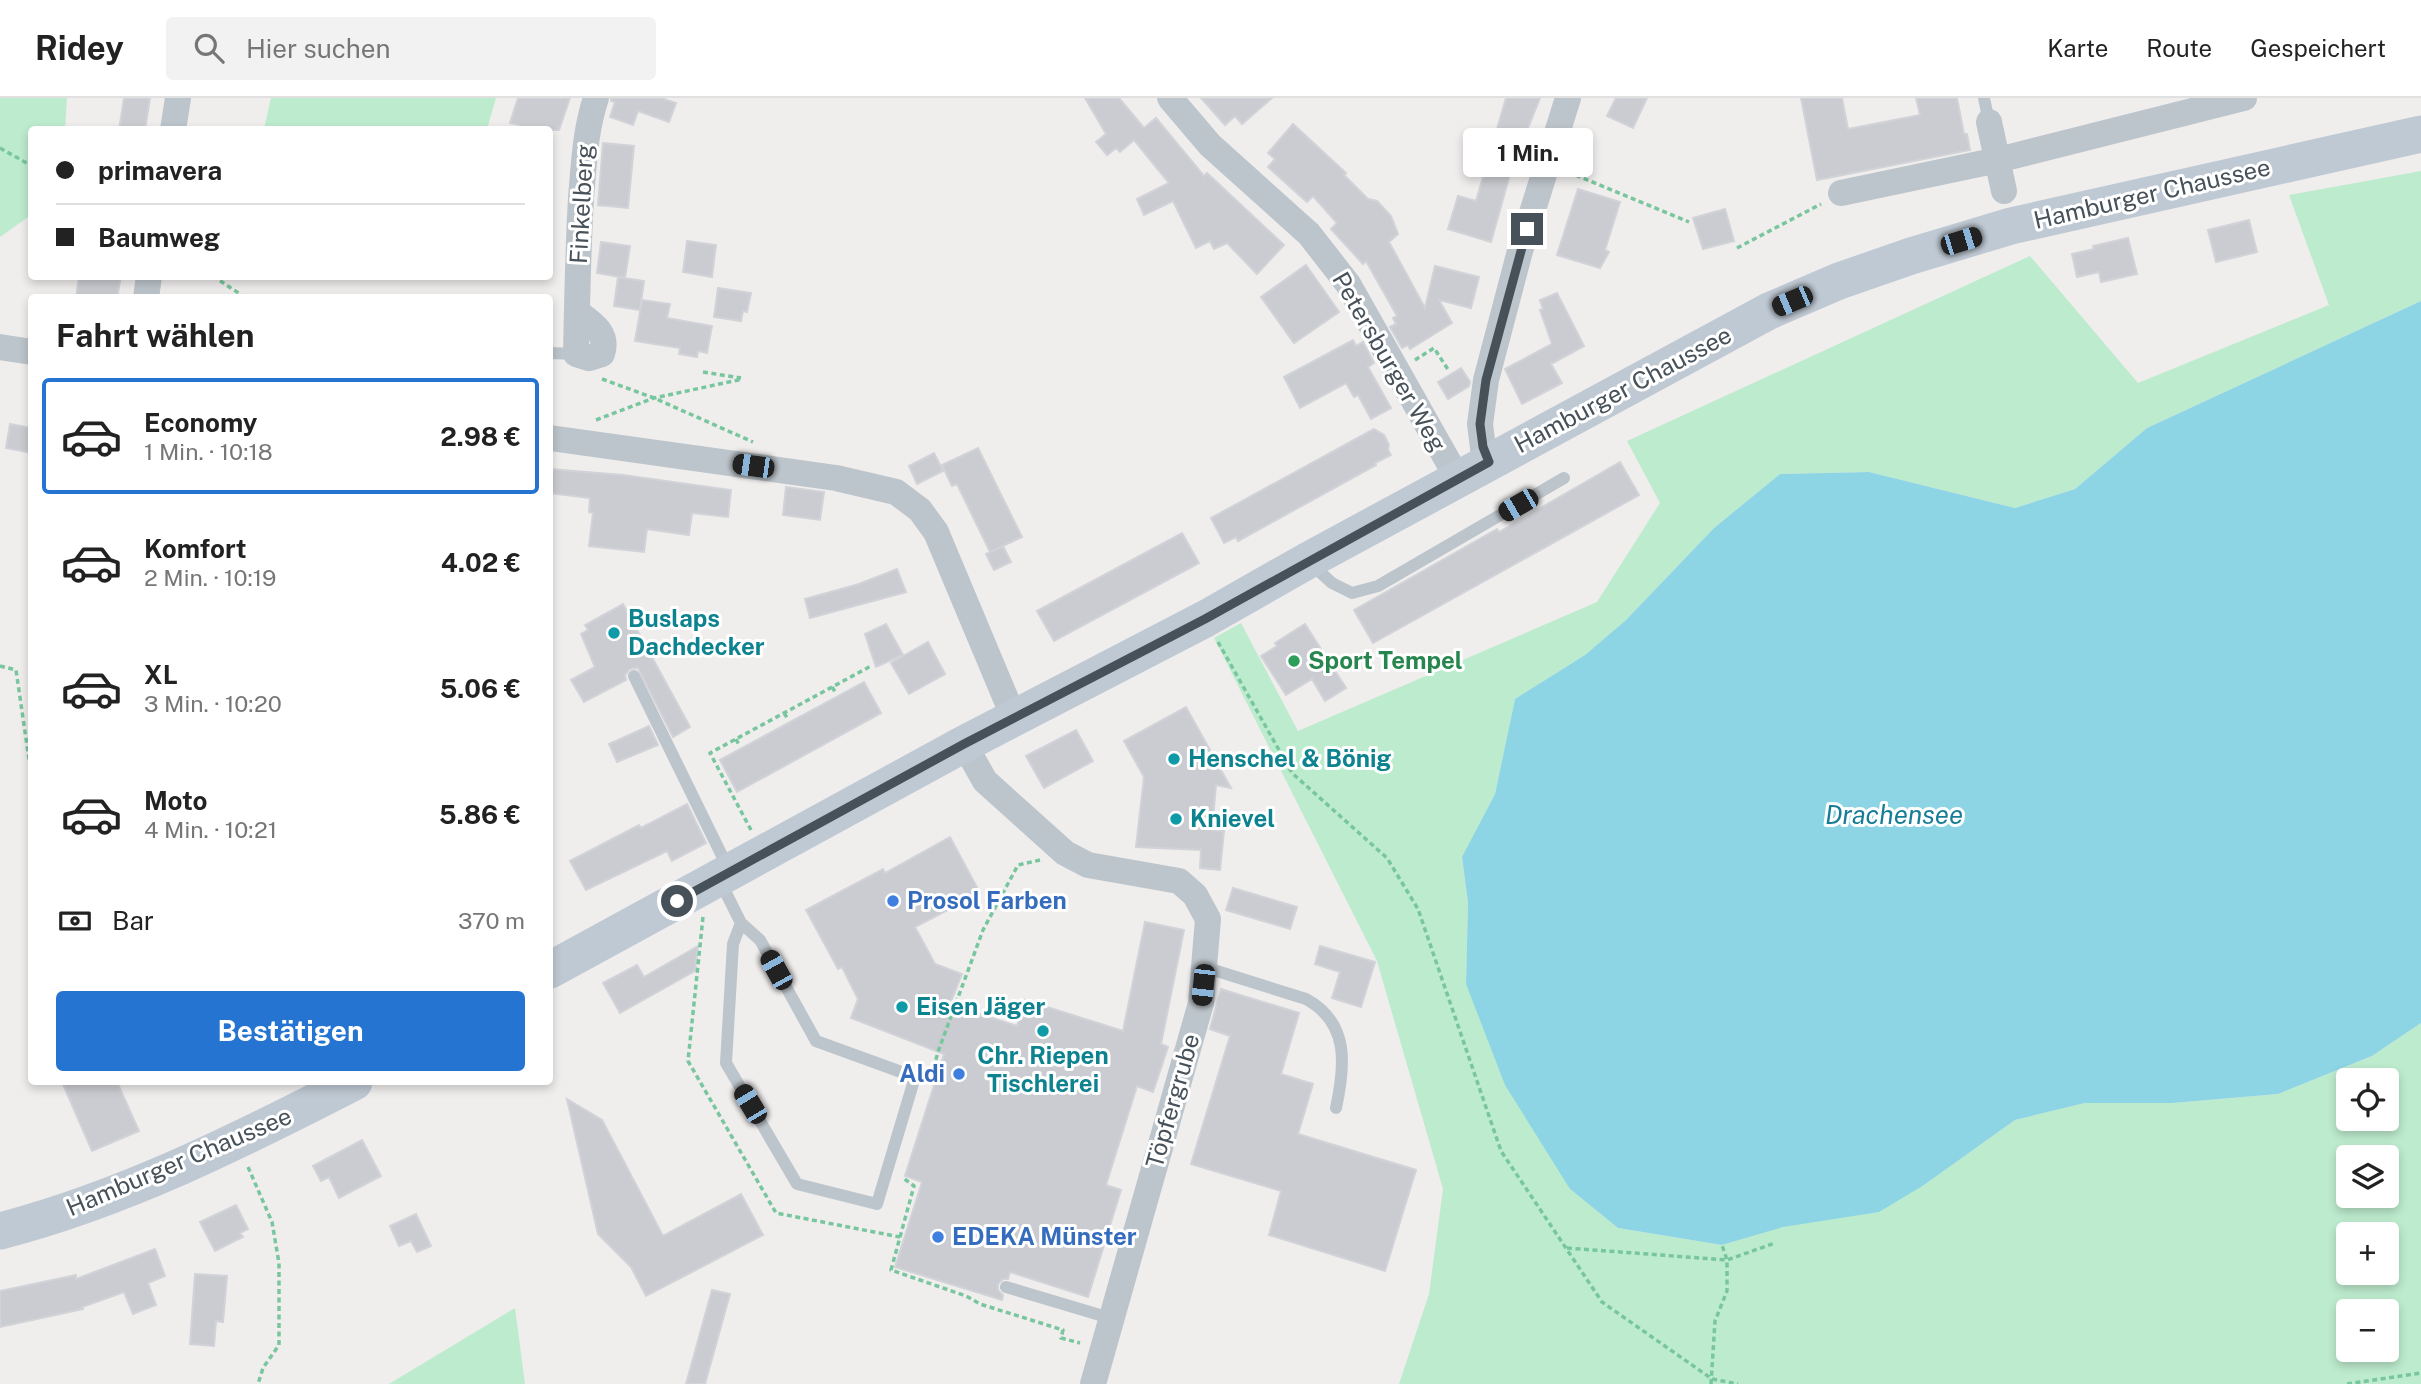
<!DOCTYPE html>
<html lang="de">
<meta charset="utf-8">
<style>
:root{--surface:#fff;--page:#f2f2f2;--text:#222;--muted:#767676;--line:#e0e0e0;--accent:#2574d1}
body{margin:0;font-family:"Public Sans",sans-serif;background:var(--page);color:var(--text);height:100vh;display:flex;flex-direction:column;font-size:26px;white-space:nowrap}
*{box-sizing:border-box;margin:0}
p{font-size:23px;color:var(--muted)}
.icon{flex:none;width:38px;height:38px;fill:none;stroke:currentColor;stroke-width:2;stroke-linecap:round;stroke-linejoin:round}
.map{position:relative;flex:1;overflow:hidden}
.sheet{position:absolute;left:28px;top:196px;width:525px;height:791px;display:flex;flex-direction:column;background:var(--surface);border-radius:7px;box-shadow:0 4px 10px #0003}
.sheet>*{flex:none}
.guide{position:absolute;left:28px;top:28px;width:525px;height:154px;border-radius:7px;box-shadow:0 4px 10px #0003;display:grid;align-content:center;height:154px;padding:0 28px;background:var(--surface)}
.tools{position:absolute;left:2336px;top:970px;display:grid;gap:14px}
.tools a{display:grid;place-items:center;width:63px;height:63px;border-radius:7px;background:var(--surface);box-shadow:0 4px 10px #0003;font-size:35px}
.end{position:absolute;width:32px;height:32px;margin:-16px;border:9px solid #475159;background:#fff;box-shadow:0 0 0 4px #fff}
.from{border-radius:50%}
.bubble{position:absolute;height:49px;border-radius:7px;background:var(--surface);box-shadow:0 4px 10px #0003;font-size:23px;font-weight:700;line-height:49px;text-align:center}
.car{position:absolute;width:21px;height:42px;margin:-21px -10px;border-radius:9px;box-shadow:0 0 5px 2px #0007;background:linear-gradient(#222 24%,#8ab4d8 0 40%,#222 0 76%,#8ab4d8 0 86%,#222 0)}
.guide b{display:flex;align-items:center;gap:24px;height:66px;font-size:26px}
.guide b+b{border-top:2px solid var(--line)}
.guide i{width:18px;height:18px;background:var(--text)}
ul{padding:0;list-style:none}
li{display:flex;align-items:center;gap:21px;height:116px;margin:0 14px 10px;padding:0 14px;border:4px solid transparent;border-radius:7px}
li div{flex:1}
li b{display:block;font-size:26px}
li em{font-style:normal;font-weight:700}
li.active{border-color:var(--accent)}
li>.icon{width:63px;height:63px;stroke-width:1.5}
h2{padding:0 28px;font-size:32px;line-height:84px}
.pay{display:flex;align-items:center;gap:18px;height:77px;padding:0 28px;font-size:26px}
.pay p{margin-inline-start:auto}
.primary-button{display:flex;gap:14px;margin-top:auto;padding:14px 28px}
.primary-button a{flex:1;height:80px;border-radius:7px;background:var(--accent);color:#fff;font-size:28px;font-weight:700;line-height:80px;text-align:center}
header{display:flex;align-items:center;gap:42px;box-sizing:border-box;height:98px;padding:0 35px;background:var(--surface);border-bottom:2px solid var(--line)}
header strong{font-size:33px}
nav{display:flex;gap:38px;margin-inline-start:auto;font-size:24px}
.search{width:490px;height:63px;background:var(--page);display:flex;align-items:center;gap:18px;box-sizing:border-box;padding:0 24px;border-radius:7px;color:var(--muted);font-size:26px}
.map>svg:first-child{display:block}
.green{fill:#bdebce;fill-rule:evenodd}
.water{fill:#8dd5e5}
.building{fill:#caccd1;stroke:#d1d3d8;stroke-width:2}
.lines{fill:none;stroke-linecap:round;stroke-linejoin:round}
.path{stroke:#78c69e;stroke-width:3.5;stroke-dasharray:5 3.5;stroke-linecap:butt}
.service{stroke:#bcc5cb;stroke-width:12}
.minor{stroke:#bcc5cb;stroke-width:26}
.secondary{stroke:#bfc9d3;stroke-width:37}
.route{stroke:#475159;stroke-width:9}
.culture-dot{fill:#0f9aa8;stroke:#fff;stroke-width:2.5}
.leisure-dot{fill:#2e9e5b;stroke:#fff;stroke-width:2.5}
.shop-dot{fill:#3f7fe0;stroke:#fff;stroke-width:2.5}
.labels{text-anchor:middle;stroke-width:6;stroke-linejoin:round;paint-order:stroke}
.street-label{font-size:24px;fill:#475159;stroke:#fff}
.culture-label{font-size:24px;font-weight:bold;fill:#0d838f;stroke:#fff;text-anchor:start}
.leisure-label{font-size:24px;font-weight:bold;fill:#27864d;stroke:#fff;text-anchor:start}
.shop-label{font-size:24px;font-weight:bold;fill:#366cbe;stroke:#fff;text-anchor:start}
.water-label{font-size:26px;font-style:italic;fill:#167d96;stroke:#fff}
</style>
<header>
<strong>Ridey</strong>
<div class="search"><svg class="icon" aria-label="search" viewBox="0 0 24 24"><circle cx="10" cy="10" r="6"/><path d="M15 15l6 6"/></svg>Hier suchen</div>
<nav><a>Karte</a><a>Route</a><a>Gespeichert</a></nav>
</header>
<div class="map">
<svg width="2421" height="1286" viewBox="0 0 2421 1286">
<rect width="100%" height="100%" fill="#f0eded"/>
<path class="green" d="M 0,0 L 67,0 L 65,31 L 32,32 L 31,117 L 0,139 Z
M 271,0 L 496,0 L 487,31 L 264,31 Z
M 2421,73 L 2421,203 L 2147,330 L 2075,391 L 2015,410 L 1869,374 L 1780,376 L 1714,430 L 1626,522 L 1585,557 L 1515,601 L 1495,696 L 1462,760 L 1468,805 L 1466,886 L 1570,1091 L 1618,1130 L 1722,1147 L 1924,1087 L 2015,1022 L 2085,1005 L 2173,1005 L 2278,996 L 2372,958 L 2421,925 L 2421,1286 L 1399,1286 L 1429,1196 L 1443,1091 L 1377,863 L 1214,540 L 1241,525 L 1298,633 L 1597,504 L 1660,405 L 1627,343 L 2030,158 L 2138,285 L 2329,207 L 2289,97 ZM 2348,982 L 2387,982 L 2387,1020 L 2348,1020 ZM 2348,1059 L 2387,1059 L 2387,1097 L 2348,1097 ZM 2348,1136 L 2387,1136 L 2387,1174 L 2348,1174 ZM 2348,1213 L 2387,1213 L 2387,1251 L 2348,1251 Z
M 515,1210 L 525,1286 L 389,1286 Z"/>
<path class="water" d="M 2421,203 L 2421,925 L 2372,958 L 2278,996 L 2173,1005 L 2085,1005 L 2015,1022 L 1924,1087 L 1879,1114 L 1783,1129 L 1722,1147 L 1618,1130 L 1570,1091 L 1505,987 L 1466,886 L 1468,805 L 1462,759 L 1495,696 L 1515,601 L 1585,557 L 1626,522 L 1714,430 L 1780,376 L 1869,374 L 2015,410 L 2075,391 L 2147,330 Z"/>
<path class="building" d="M 124,0 L 150,0 L 145,32 L 119,32 Z
M 518,0 L 570,0 L 559,32 L 519,32 L 520,27 L 510,25 Z
M 611,0 L 661,0 L 676,5 L 669,24 L 638,13 L 633,27 L 610,19 L 615,4 L 611,3 Z
M 1085,0 L 1119,0 L 1144,30 L 1156,20 L 1204,78 L 1207,75 L 1284,147 L 1257,176 L 1227,145 L 1214,151 L 1210,143 L 1196,150 L 1173,103 L 1144,117 L 1137,101 L 1169,85 L 1134,42 L 1120,54 L 1116,50 L 1107,57 L 1096,44 L 1106,36 Z
M 1201,0 L 1272,0 L 1242,26 L 1235,18 L 1225,27 Z
M 1506,0 L 1540,0 L 1522,45 L 1519,44 L 1491,144 L 1448,131 L 1458,98 L 1476,103 Z
M 1616,0 L 1647,0 L 1633,30 L 1607,18 Z
M 1801,0 L 1842,0 L 1848,31 L 1920,17 L 1916,0 L 1957,0 L 1964,36 L 1967,36 L 1970,52 L 1817,82 Z
M 1293,26 L 1346,75 L 1344,77 L 1368,101 L 1377,103 L 1391,118 L 1398,136 L 1389,144 L 1425,210 L 1435,168 L 1479,179 L 1471,210 L 1439,202 L 1452,225 L 1410,251 L 1408,247 L 1402,250 L 1390,229 L 1396,226 L 1393,220 L 1397,218 L 1366,163 L 1363,166 L 1331,131 L 1337,125 L 1313,98 L 1307,104 L 1268,69 L 1275,61 L 1268,55 Z
M 603,45 L 634,48 L 628,110 L 598,107 Z
M 1578,91 L 1620,104 L 1605,152 L 1609,154 L 1600,170 L 1557,157 Z
M 1725,111 L 1734,143 L 1703,151 L 1693,120 Z
M 2249,122 L 2257,154 L 2216,164 L 2208,132 Z
M 2128,140 L 2137,176 L 2101,184 L 2099,174 L 2077,179 L 2072,156 L 2094,151 L 2093,148 Z
M 687,143 L 716,147 L 712,179 L 683,174 Z
M 601,144 L 630,148 L 625,180 L 597,175 Z
M 1306,167 L 1339,214 L 1294,245 L 1261,199 Z
M 79,178 L 121,178 L 117,200 L 76,200 Z
M 618,179 L 644,183 L 640,212 L 614,208 Z
M 718,190 L 751,195 L 747,214 L 743,213 L 741,223 L 714,219 Z
M 1557,195 L 1584,248 L 1551,266 L 1562,285 L 1522,306 L 1505,271 L 1552,246 L 1540,212 L 1543,211 L 1540,202 Z
M 642,202 L 670,206 L 667,220 L 712,228 L 707,255 L 698,253 L 697,259 L 679,256 L 680,250 L 635,243 Z
M 1353,242 L 1356,248 L 1363,244 L 1374,265 L 1368,269 L 1391,310 L 1371,321 L 1358,297 L 1354,299 L 1346,285 L 1300,310 L 1284,279 Z
M 1461,270 L 1470,284 L 1469,288 L 1448,301 L 1438,284 Z
M 10,326 L 32,330 L 32,355 L 6,350 Z
M 1374,331 L 1384,337 L 1389,347 L 1388,352 L 1391,357 L 1375,365 L 1376,367 L 1238,443 L 1236,439 L 1224,445 L 1211,420 Z
M 978,350 L 1022,439 L 990,454 L 957,386 L 952,388 L 942,367 Z
M 934,355 L 943,373 L 917,386 L 909,368 Z
M 1620,364 L 1639,397 L 1373,545 L 1354,512 L 1497,431 L 1499,434 Z
M 550,371 L 623,377 L 731,392 L 728,419 L 692,415 L 689,437 L 647,431 L 644,454 L 589,448 L 593,415 L 589,414 L 590,400 L 550,395 Z
M 786,389 L 824,394 L 820,422 L 783,417 Z
M 1182,435 L 1199,465 L 1054,543 L 1037,513 Z
M 1003,448 L 1011,464 L 994,472 L 986,456 Z
M 897,471 L 906,494 L 810,520 L 805,501 L 859,486 Z
M 623,506 L 690,629 L 673,639 L 638,570 L 630,571 L 625,577 L 626,582 L 584,604 L 571,582 L 595,569 L 581,536 L 588,532 L 585,527 Z
M 886,526 L 903,557 L 876,569 L 865,536 Z
M 1305,526 L 1346,590 L 1325,603 L 1312,581 L 1286,597 L 1261,558 L 1277,548 L 1275,545 Z
M 928,544 L 945,576 L 909,596 L 891,565 Z
M 864,584 L 881,615 L 737,694 L 720,662 Z
M 1186,609 L 1231,690 L 1216,687 L 1212,732 L 1224,733 L 1220,772 L 1200,770 L 1201,752 L 1136,749 L 1144,679 L 1124,643 Z
M 649,628 L 658,647 L 617,664 L 609,646 Z
M 1076,632 L 1093,663 L 1044,690 L 1026,658 Z
M 687,706 L 706,745 L 672,763 L 667,753 L 586,792 L 570,763 L 639,727 L 641,730 Z
M 950,739 L 980,795 L 915,829 L 935,866 L 962,876 L 950,906 L 1017,928 L 1025,902 L 1123,933 L 1145,824 L 1184,832 L 1161,946 L 1168,949 L 1153,994 L 1137,988 L 1106,1087 L 1121,1092 L 1088,1199 L 1010,1174 L 1008,1181 L 1003,1181 L 998,1186 L 998,1192 L 1003,1197 L 1002,1202 L 895,1169 L 922,1084 L 905,1078 L 944,956 L 851,920 L 858,901 L 842,869 L 838,871 L 806,812 L 883,771 L 885,775 Z
M 1233,790 L 1297,809 L 1290,831 L 1226,812 Z
M 698,848 L 695,873 L 620,915 L 603,885 L 637,867 L 644,879 Z
M 1320,848 L 1375,864 L 1361,909 L 1332,900 L 1340,874 L 1315,866 Z
M 1221,891 L 1299,915 L 1281,976 L 1313,986 L 1298,1036 L 1416,1072 L 1385,1173 L 1269,1137 L 1281,1093 L 1191,1066 L 1230,938 L 1210,931 Z
M 62,984 L 117,984 L 139,1033 L 92,1053 Z
M 567,1001 L 602,1022 L 663,1138 L 741,1096 L 763,1137 L 646,1198 L 631,1169 L 598,1136 Z
M 362,1042 L 381,1078 L 339,1100 L 329,1079 L 321,1083 L 313,1068 Z
M 236,1107 L 248,1131 L 240,1135 L 243,1139 L 215,1153 L 200,1124 Z
M 416,1116 L 431,1148 L 417,1154 L 411,1143 L 399,1148 L 390,1128 Z
M 155,1151 L 165,1178 L 148,1185 L 156,1207 L 133,1216 L 124,1194 L 82,1209 L 83,1211 L 0,1229 L 0,1193 L 76,1177 L 76,1181 Z
M 195,1176 L 227,1178 L 223,1224 L 216,1223 L 214,1248 L 190,1246 Z
M 712,1192 L 730,1196 L 705,1286 L 686,1286 Z"/>
<g class="lines">
<path class="path" d="M 0,50 L 32,68
M 1568,74 L 1689,124
M 1737,150 L 1821,106
M 213,178 L 246,200
M 1415,262 L 1434,250 L 1449,273
M 703,274 L 741,280
M 602,281 L 654,300 L 753,344
M 596,322 L 654,300 L 743,281
M 1218,544 L 1292,675 L 1387,760 L 1418,811 L 1501,1053 L 1602,1204 L 1712,1281 L 1738,1286
M 0,568 L 16,572 L 32,682
M 832,589 L 836,595
M 784,615 L 788,621
M 736,641 L 739,647
M 751,732 L 710,655 L 871,568
M 703,819 L 688,963 L 776,1115 L 900,1139 L 891,1172 L 966,1198 L 980,1206 L 1063,1232 L 1061,1240 L 1080,1245
M 931,978 L 939,951 L 983,832 L 1018,767 L 1040,762
M 248,1069 L 272,1124 L 279,1165 L 279,1247 L 263,1270 L 258,1286
M 900,1139 L 914,1088 L 902,1079
M 1567,1150 L 1727,1162 L 1775,1145
M 1711,1286 L 1715,1223 L 1727,1193 L 1727,1162 L 1722,1147
M 2347,1286 L 2421,1275"/>
<path class="service" d="M 1984,0 L 1989,24
M 550,255 L 576,256
M 1310,465 L 1332,485 L 1352,495 L 1378,488 L 1564,380
M 634,578 L 728,770
M 720,783 L 741,825 L 760,842 L 816,943 L 915,979 L 877,1106 L 797,1086 L 726,965 L 733,846 L 741,825
M 1204,869 L 1306,901 C 1350,925 1345,968 1336,1010
M 1006,1189 L 1110,1220"/>
<path class="minor" d="M 1170,0 L 1210,47 L 1309,136 L 1348,186 L 1458,381
M 1989,24 L 2004,93
M 173,32 L 178,0
M 1841,95 L 1998,62 L 2244,0
M 146,200 L 149,178
M 577,214 C 592,225 609,235 602,256 L 589,260 L 576,256 C 577,204 578,152 581,100 C 584,66 585,33 596,0
M 0,249 L 32,254
M 550,340 L 836,380 L 896,394 L 920,412 L 936,434 L 1014,620
M 1489,364 L 1483,350 L 1480,326 L 1486,282 L 1520,153 L 1568,0
M 964,646 L 985,683 L 1065,755 L 1088,767 L 1179,783 L 1195,797 L 1208,821 L 1201,905 L 1093,1286"/>
<path class="secondary" d="M 550,872 L 964,646 L 1205,521 L 1307,463 L 1769,213 L 1839,183 L 1911,158 L 2011,128 L 2421,36
M 0,1133 C 124,1101 241,1042 354,984"/>
</g>
<g class="lines">
<path class="route" d="M 677,803 L 964,646 L 1205,521 L 1489,364 L 1483,349 L 1480,326 L 1486,282 L 1527,131"/>
</g>
<g class="culture-dot">
<circle cx="614" cy="535" r="7"/>
<circle cx="1174" cy="661" r="7"/>
<circle cx="1176" cy="721" r="7"/>
<circle cx="902" cy="909" r="7"/>
<circle cx="1043" cy="933" r="7"/>
</g>
<circle class="leisure-dot" cx="1294" cy="563" r="7"/>
<g class="shop-dot">
<circle cx="893" cy="803" r="7"/>
<circle cx="959" cy="976" r="7"/>
<circle cx="938" cy="1139" r="7"/>
</g>
<g class="labels">
<g class="street-label">
<text transform="translate(2152 96) rotate(-13)" y="8">Hamburger Chaussee</text>
<text transform="translate(582 106) rotate(-87)" y="8">Finkelberg</text>
<text transform="translate(1389 264) rotate(60)" y="8">Petersburger Weg</text>
<text transform="translate(1623 292) rotate(-28)" y="8">Hamburger Chaussee</text>
<text transform="translate(1173 1003) rotate(-74)" y="8">Töpfergrube</text>
<text transform="translate(179 1064) rotate(-23)" y="8">Hamburger Chaussee</text>
</g>
<g class="culture-label">
<text x="628" y="529">Buslaps<tspan x="628" dy="28">Dachdecker</tspan></text>
<text x="1188" y="669">Henschel &amp; Bönig</text>
<text x="1190" y="729">Knievel</text>
<text x="916" y="917">Eisen Jäger</text>
<text x="1043" y="966" text-anchor="middle">Chr. Riepen<tspan x="1043" dy="28">Tischlerei</tspan></text>
</g>
<g class="leisure-label">
<text x="1308" y="571">Sport Tempel</text>
</g>
<g class="shop-label">
<text x="907" y="811">Prosol Farben</text>
<text x="945" y="984" text-anchor="end">Aldi</text>
<text x="952" y="1147">EDEKA Münster</text>
</g>
<g class="water-label">
<text x="1894" y="726">Drachensee</text>
</g>
</g>
</svg>
<div class="tools">
<a><svg class="icon" aria-label="locate" viewBox="0 0 24 24"><circle cx="12" cy="12" r="6"/><path d="M12 2v4M12 18v4M2 12h4M18 12h4"/></svg></a>
<a><svg class="icon" aria-label="layers" viewBox="0 0 24 24"><path d="M12 4l9 5-9 5-9-5zM3 14l9 5 9-5"/></svg></a>
<a>+</a>
<a>−</a>
</div>
<i class="end from" style="left:677px;top:803px"></i>
<i class="end" style="left:1527px;top:131px"></i>
<div class="bubble" style="left:1463px;top:30px;width:130px">1 Min.</div>
<i class="car" style="left:1961px;top:143px;rotate:73deg"></i>
<i class="car" style="left:1792px;top:203px;rotate:247deg"></i>
<i class="car" style="left:753px;top:368px;rotate:278deg"></i>
<i class="car" style="left:1518px;top:407px;rotate:240deg"></i>
<i class="car" style="left:776px;top:872px;rotate:331deg"></i>
<i class="car" style="left:1203px;top:887px;rotate:186deg"></i>
<i class="car" style="left:750px;top:1006px;rotate:329deg"></i>
<div class="guide">
<b><i class="from"></i>primavera</b>
<b><i></i>Baumweg</b>
</div>
<section class="sheet">
<h2>Fahrt wählen</h2>
<ul>
<li class="active"><svg class="icon" aria-label="car" viewBox="0 0 24 24"><path d="M5 17H2v-5l4-1 3-4h7l3 4 3 1v5h-3M9 17h6M6 11h13"/><circle cx="7" cy="17" r="2"/><circle cx="17" cy="17" r="2"/></svg><div><b>Economy</b><p>1 Min. · 10:18</p></div><em>2.98 €</em></li>
<li><svg class="icon" aria-label="car" viewBox="0 0 24 24"><path d="M5 17H2v-5l4-1 3-4h7l3 4 3 1v5h-3M9 17h6M6 11h13"/><circle cx="7" cy="17" r="2"/><circle cx="17" cy="17" r="2"/></svg><div><b>Komfort</b><p>2 Min. · 10:19</p></div><em>4.02 €</em></li>
<li><svg class="icon" aria-label="car" viewBox="0 0 24 24"><path d="M5 17H2v-5l4-1 3-4h7l3 4 3 1v5h-3M9 17h6M6 11h13"/><circle cx="7" cy="17" r="2"/><circle cx="17" cy="17" r="2"/></svg><div><b>XL</b><p>3 Min. · 10:20</p></div><em>5.06 €</em></li>
<li><svg class="icon" aria-label="car" viewBox="0 0 24 24"><path d="M5 17H2v-5l4-1 3-4h7l3 4 3 1v5h-3M9 17h6M6 11h13"/><circle cx="7" cy="17" r="2"/><circle cx="17" cy="17" r="2"/></svg><div><b>Moto</b><p>4 Min. · 10:21</p></div><em>5.86 €</em></li>
</ul>
<div class="pay"><svg class="icon" aria-label="cash" viewBox="0 0 24 24"><path d="M3 7h18v10H3z"/><circle cx="12" cy="12" r="2"/></svg>Bar<p>370 m</p></div>
<div class="primary-button"><a>Bestätigen</a></div>
</section>
</div>
